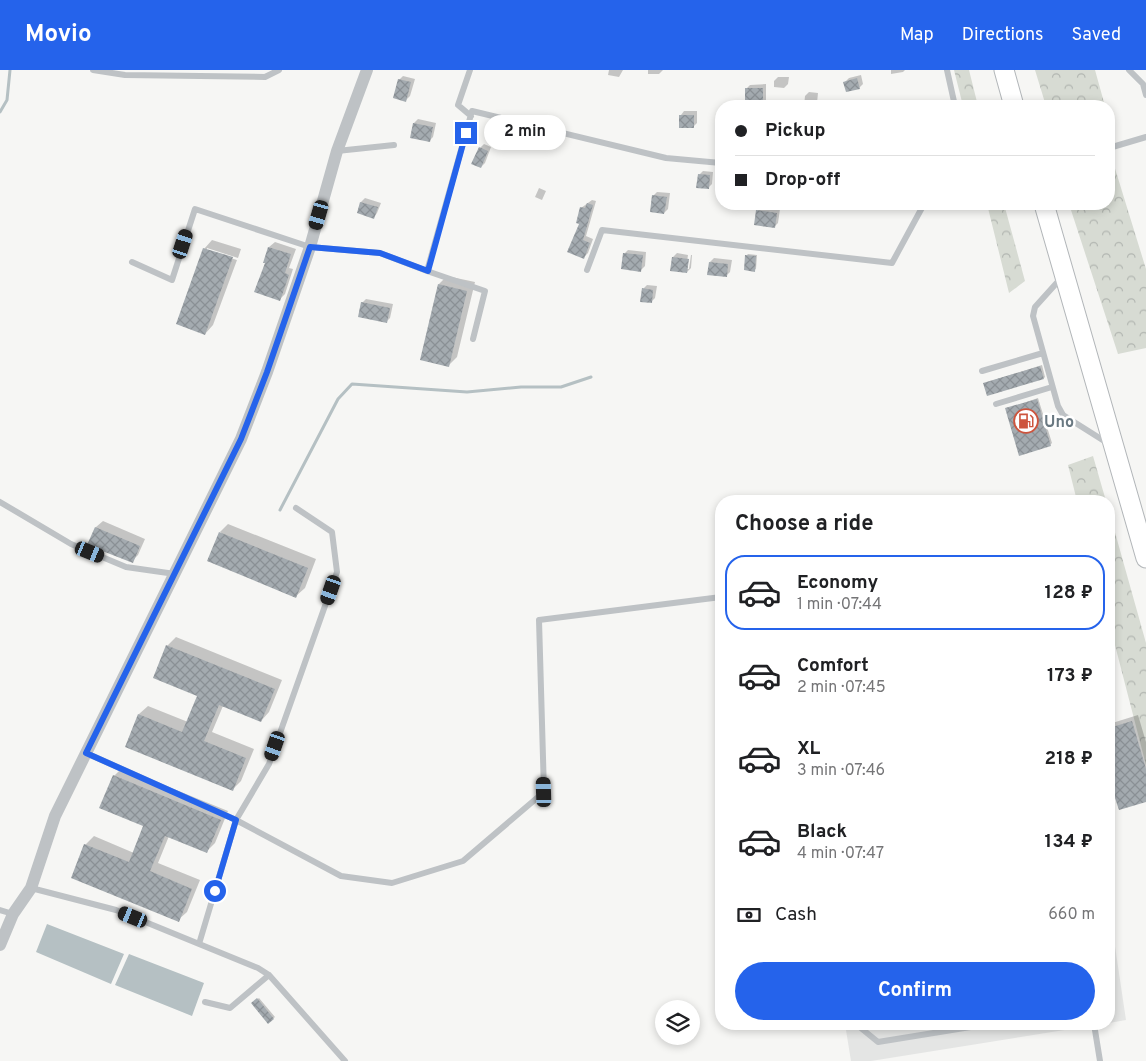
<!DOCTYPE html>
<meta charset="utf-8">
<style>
:root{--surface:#fff;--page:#f2f2f2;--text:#202124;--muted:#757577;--line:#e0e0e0;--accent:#2563eb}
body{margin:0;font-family:Overpass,sans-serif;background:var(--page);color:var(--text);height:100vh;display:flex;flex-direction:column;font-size:19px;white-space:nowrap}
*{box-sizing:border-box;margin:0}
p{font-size:16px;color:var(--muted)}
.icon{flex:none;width:28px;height:28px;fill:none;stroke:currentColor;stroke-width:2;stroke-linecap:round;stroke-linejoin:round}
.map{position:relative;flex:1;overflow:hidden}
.details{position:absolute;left:715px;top:425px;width:400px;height:535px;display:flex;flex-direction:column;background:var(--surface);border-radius:20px;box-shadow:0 2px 8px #0003}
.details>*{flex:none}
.banner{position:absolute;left:715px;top:30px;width:400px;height:110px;border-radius:20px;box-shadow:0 2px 8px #0003;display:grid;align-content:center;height:110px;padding:0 20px;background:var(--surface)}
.buttons{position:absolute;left:655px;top:930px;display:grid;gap:10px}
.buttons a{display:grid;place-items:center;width:45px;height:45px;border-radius:50%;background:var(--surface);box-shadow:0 2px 8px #0003;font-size:25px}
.end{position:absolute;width:22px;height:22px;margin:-11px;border:6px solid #2563eb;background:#fff;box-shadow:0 0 0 2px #fff}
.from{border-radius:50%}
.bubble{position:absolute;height:35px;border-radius:18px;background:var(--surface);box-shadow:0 2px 8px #0003;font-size:16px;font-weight:700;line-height:35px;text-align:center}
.car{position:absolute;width:15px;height:30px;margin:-15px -8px;border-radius:6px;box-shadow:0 0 4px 1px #0007;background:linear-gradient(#222 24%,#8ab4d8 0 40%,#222 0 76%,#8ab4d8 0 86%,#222 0)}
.banner b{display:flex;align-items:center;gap:18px;height:48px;font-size:19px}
.banner b+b{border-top:1px solid var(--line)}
.banner i{width:12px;height:12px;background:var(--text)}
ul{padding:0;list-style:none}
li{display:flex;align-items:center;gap:15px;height:75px;margin:0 10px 8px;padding:0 10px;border:2px solid transparent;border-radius:20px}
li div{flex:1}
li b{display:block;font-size:19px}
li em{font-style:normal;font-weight:700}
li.active{border-color:var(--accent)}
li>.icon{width:45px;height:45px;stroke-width:1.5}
h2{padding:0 20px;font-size:22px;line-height:60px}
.pay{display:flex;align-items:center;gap:12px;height:55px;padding:0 20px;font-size:19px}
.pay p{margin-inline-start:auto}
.cta{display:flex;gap:10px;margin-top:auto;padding:10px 20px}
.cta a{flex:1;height:58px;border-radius:30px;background:var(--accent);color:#fff;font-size:20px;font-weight:700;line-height:58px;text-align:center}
header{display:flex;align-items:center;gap:30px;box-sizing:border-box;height:70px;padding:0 25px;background:var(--accent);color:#fff}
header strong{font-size:24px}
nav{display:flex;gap:28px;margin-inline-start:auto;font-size:18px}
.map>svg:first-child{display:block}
.built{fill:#e4e5e4}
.forest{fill:url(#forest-crowns)}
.water{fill:#b5c0c3}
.shadow{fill:#0003}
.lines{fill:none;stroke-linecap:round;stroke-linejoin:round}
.stream{stroke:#b5c0c3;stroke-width:3}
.building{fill:url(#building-cross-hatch)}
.primary-casing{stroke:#b2b6b9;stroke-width:21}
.service{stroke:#bec2c5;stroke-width:6}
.minor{stroke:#bec2c5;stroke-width:12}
.primary{stroke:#fff;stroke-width:19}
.route{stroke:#2563eb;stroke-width:6}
.labels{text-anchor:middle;stroke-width:5;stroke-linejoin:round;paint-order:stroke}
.poi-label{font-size:16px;font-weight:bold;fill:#697881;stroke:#fff;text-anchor:start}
</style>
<header>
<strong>Movio</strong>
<nav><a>Map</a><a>Directions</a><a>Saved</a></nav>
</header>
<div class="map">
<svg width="1146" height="991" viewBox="0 0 1146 991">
<defs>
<pattern id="forest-crowns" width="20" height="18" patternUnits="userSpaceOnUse" patternTransform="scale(1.25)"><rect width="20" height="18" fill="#d7dbd3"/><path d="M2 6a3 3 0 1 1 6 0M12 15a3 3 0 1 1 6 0" fill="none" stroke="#b2b6b1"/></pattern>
<pattern id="building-cross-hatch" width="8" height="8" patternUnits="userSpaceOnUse" patternTransform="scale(1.25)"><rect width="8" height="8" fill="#a4abb0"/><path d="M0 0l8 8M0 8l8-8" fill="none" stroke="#8a9095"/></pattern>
</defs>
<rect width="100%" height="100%" fill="#f6f6f4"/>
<path class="built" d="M 1109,836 L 1126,950 L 1109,953 Z
M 845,954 L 1102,954 L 871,991 L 851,991 Z"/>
<path class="forest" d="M 954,0 L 969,0 L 978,36 L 963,36 Z
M 1035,0 L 1095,0 L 1105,36 L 1046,36 Z
M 1113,92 L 1146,199 L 1146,278 L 1118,284 L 1069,134 L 1109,134 L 1109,93 Z
M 987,134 L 1004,134 L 1025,211 L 1009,223 Z
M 1093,386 L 1106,431 L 1077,431 L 1068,395 Z
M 1109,441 L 1146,573 L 1146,695 L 1109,552 Z"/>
<path class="water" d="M 47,854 L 124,884 L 111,914 L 36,882 Z
M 129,884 L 204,913 L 192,946 L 115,915 Z"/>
<path class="shadow" d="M 609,0 L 623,0 L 619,7 L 608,5 Z
M 648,0 L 663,0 L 659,4 L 648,4 Z
M 891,0 L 905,0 L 903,2 L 891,4 Z
M 861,5 L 863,14 L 859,18 L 845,12 L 849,8 Z
M 403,6 L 415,9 L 410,26 L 406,30 L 399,10 Z
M 778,7 L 789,7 L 788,14 L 784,18 L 774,17 L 774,11 Z
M 766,14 L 766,34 L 764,36 L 746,36 L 746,19 L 750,15 Z
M 809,22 L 818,23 L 817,33 L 814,36 L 804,36 L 805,26 Z
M 684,41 L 697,41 L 697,53 L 693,57 L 681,45 Z
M 418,49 L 436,53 L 433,67 L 429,71 L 412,67 L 414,53 Z
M 484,74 L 491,77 L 485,93 L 481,97 L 480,78 Z
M 703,101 L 713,102 L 712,114 L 708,118 L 699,105 Z
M 539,118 L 546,121 L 542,130 L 535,127 Z
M 657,122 L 670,123 L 668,139 L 664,143 L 653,126 Z
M 365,128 L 381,133 L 377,143 L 374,147 L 358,143 L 361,132 Z
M 592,130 L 596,131 L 586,166 L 593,169 L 588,183 L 584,187 L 581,138 Z
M 789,134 L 809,134 L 805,140 L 788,138 Z
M 761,137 L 780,139 L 778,153 L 774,157 L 757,141 Z
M 212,170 L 241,179 L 238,188 L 207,178 L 207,181 L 237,190 L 213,255 L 205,264 L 204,179 Z
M 275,172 L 296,179 L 289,198 L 293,199 L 285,224 L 279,230 L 266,192 L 264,192 L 269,177 Z
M 628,180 L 646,182 L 645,196 L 641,200 L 624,184 Z
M 677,183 L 688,185 L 686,199 L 689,199 L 691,185 L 692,185 L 691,198 L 687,202 L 673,187 Z
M 748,184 L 757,185 L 756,199 L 754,200 L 747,185 Z
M 714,188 L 732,190 L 730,202 L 726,206 L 709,204 L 710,192 Z
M 447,206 L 475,212 L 457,287 L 449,295 L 439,214 Z
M 647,215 L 657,216 L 655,228 L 651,232 L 643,219 Z
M 366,229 L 393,234 L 390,248 L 386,252 L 362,233 Z
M 1042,295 L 1045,307 L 1044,308 L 985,313 Z
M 1038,328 L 1052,373 L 1050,375 L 1006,339 Z
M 103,451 L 145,469 L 138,485 L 132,491 L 89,475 L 96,457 Z
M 228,454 L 316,489 L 305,518 L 296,526 L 220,462 Z
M 176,567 L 282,610 L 269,642 L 261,651 L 223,636 L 212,662 L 254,679 L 241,711 L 232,720 L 126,676 L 139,644 L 148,636 L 188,652 L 199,625 L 154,607 L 167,576 Z
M 1138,645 L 1146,672 L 1146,731 L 1113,717 L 1109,718 L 1109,654 Z
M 122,698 L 228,741 L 215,773 L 207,781 L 169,766 L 158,793 L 200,810 L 187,842 L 178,850 L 85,775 L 94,766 L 134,783 L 145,756 L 114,706 Z
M 259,928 L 275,947 L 268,953 L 252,934 Z"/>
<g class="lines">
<path class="stream" d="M 0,42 L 7,30 L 10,0
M 280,440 L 338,329 L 352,314 L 467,322 L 521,317 L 561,317 L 591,307"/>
</g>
<path class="building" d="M 857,8 L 860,19 L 846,22 L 843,12 Z
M 398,9 L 411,12 L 406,32 L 393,28 Z
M 745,18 L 763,18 L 763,36 L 745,36 Z
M 679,45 L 694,45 L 694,58 L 679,58 Z
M 413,53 L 433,57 L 430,72 L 410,68 Z
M 479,77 L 488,81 L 481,98 L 471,94 Z
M 698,104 L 710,105 L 709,119 L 696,118 Z
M 652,125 L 667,127 L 664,144 L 650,142 Z
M 360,132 L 378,137 L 374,149 L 357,143 Z
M 587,133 L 593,135 L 583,170 L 590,173 L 584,189 L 567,182 L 579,154 L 576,153 L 580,137 L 585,138 Z
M 756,140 L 777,143 L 775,158 L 754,155 Z
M 268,177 L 291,184 L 285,203 L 289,205 L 280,231 L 254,222 L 265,193 L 263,193 Z
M 203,178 L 233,187 L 205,265 L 176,254 Z
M 623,183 L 643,185 L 641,202 L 621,199 Z
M 745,185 L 756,186 L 755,202 L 744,200 Z
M 672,187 L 689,189 L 687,203 L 670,201 Z
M 709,192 L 728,194 L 727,207 L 707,205 Z
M 438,214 L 467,221 L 449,297 L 420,290 Z
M 642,218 L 653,220 L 652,233 L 640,232 Z
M 361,232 L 390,238 L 387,253 L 358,247 Z
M 1040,296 L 1044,309 L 987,326 L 983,313 Z
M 1037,329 L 1051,376 L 1019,386 L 1005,338 Z
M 95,457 L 140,476 L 133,493 L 87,475 Z
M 219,462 L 308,498 L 296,528 L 207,491 Z
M 166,575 L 275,619 L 261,652 L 219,635 L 204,671 L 246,688 L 233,721 L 125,677 L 138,644 L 182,662 L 197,626 L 153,608 Z
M 1132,651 L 1146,699 L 1146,732 L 1119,740 L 1112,719 L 1109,720 L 1109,658 Z
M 113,705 L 221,750 L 207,783 L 165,766 L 150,801 L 192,819 L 179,852 L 71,808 L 84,774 L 129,792 L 143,756 L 99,738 Z
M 257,928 L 274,949 L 268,954 L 251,933 Z"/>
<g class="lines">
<g class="primary-casing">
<path id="primary" d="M 1004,0 L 1014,36
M 1044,134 L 1146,488"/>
</g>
<path class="service" d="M 93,0 L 125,5 L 265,7 L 279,0
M 470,0 L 458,35 L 471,46
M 947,0 L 955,36
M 1129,0 L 1143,14 L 1146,25
M 1109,78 L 1146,67
M 337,81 L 394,75
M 132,192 L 172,210 L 195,139 L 310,177 L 380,183 L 427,201 L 472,41 L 666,88 L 721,93
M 587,200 L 602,160 L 892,193 L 924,134
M 427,201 L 485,221 L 473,269
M 1062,207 L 1035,237 L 1033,246 L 1058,336 L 1063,345 L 1109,374
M 982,301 L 1043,283
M 996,334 L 1052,317
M 0,432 L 71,474 L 126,497 L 175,504
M 86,683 L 236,750 L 269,694 L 337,502 L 332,462 L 296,438
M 31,818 L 116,840 L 258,898 L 269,905 L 345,991
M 0,840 L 13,844
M 199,874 L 236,750 L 341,806 L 392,813 L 463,791 L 544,722 L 539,550 L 721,527
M 205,932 L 230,938 L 269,905
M 856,954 L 878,972 L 989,954
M 1094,954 L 1100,991"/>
<path class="minor" d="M 0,875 L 13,844 L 31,818 L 55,746 L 241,369 L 267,302 L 310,177 L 337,81 L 367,0"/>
<use href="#primary" class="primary"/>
</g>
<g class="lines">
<path class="route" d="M 215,821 L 236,750 L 86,683 L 241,369 L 267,302 L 310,177 L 380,183 L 428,201 L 466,63"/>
</g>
<defs>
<g id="fuel-ring" transform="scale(1.25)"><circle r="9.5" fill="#fff" stroke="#cd543d" stroke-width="1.5"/><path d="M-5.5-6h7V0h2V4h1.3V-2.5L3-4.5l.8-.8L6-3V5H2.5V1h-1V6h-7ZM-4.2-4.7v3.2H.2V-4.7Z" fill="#cd543d"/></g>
</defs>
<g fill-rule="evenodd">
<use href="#fuel-ring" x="1026" y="351"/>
</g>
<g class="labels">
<g class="poi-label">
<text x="1044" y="357">Uno</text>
</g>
</g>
</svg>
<div class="buttons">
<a><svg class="icon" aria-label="layers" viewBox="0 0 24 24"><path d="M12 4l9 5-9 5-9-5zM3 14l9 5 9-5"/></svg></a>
</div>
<i class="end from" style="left:215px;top:821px"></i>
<i class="end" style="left:466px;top:63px"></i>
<div class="bubble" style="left:484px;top:45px;width:82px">2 min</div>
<i class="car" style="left:319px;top:145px;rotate:196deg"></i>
<i class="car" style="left:183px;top:174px;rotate:18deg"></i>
<i class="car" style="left:90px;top:482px;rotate:112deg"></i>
<i class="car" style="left:331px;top:520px;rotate:199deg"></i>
<i class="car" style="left:275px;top:676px;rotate:199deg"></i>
<i class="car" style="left:544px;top:722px;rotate:358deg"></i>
<i class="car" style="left:133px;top:847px;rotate:292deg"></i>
<div class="banner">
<b><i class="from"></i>Pickup</b>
<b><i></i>Drop-off</b>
</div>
<section class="details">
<h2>Choose a ride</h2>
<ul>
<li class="active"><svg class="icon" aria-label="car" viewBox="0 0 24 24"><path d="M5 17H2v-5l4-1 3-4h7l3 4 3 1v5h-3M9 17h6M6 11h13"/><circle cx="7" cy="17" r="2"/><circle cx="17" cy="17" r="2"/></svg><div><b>Economy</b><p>1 min · 07:44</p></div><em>128 ₽</em></li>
<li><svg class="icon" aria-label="car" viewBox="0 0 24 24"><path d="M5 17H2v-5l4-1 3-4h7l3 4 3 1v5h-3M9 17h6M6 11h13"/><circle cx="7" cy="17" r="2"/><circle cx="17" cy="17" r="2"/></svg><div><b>Comfort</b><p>2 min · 07:45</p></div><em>173 ₽</em></li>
<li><svg class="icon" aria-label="car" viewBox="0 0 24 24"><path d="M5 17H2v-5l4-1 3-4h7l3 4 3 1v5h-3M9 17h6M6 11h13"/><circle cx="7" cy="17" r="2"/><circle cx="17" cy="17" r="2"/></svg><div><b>XL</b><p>3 min · 07:46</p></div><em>218 ₽</em></li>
<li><svg class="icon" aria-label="car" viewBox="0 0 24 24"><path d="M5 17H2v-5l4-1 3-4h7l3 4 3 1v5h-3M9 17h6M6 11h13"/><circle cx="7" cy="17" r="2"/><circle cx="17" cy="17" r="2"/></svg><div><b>Black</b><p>4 min · 07:47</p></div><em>134 ₽</em></li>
</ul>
<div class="pay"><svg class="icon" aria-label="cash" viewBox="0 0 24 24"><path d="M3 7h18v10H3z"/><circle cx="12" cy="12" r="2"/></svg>Cash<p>660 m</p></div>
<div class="cta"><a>Confirm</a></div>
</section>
</div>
